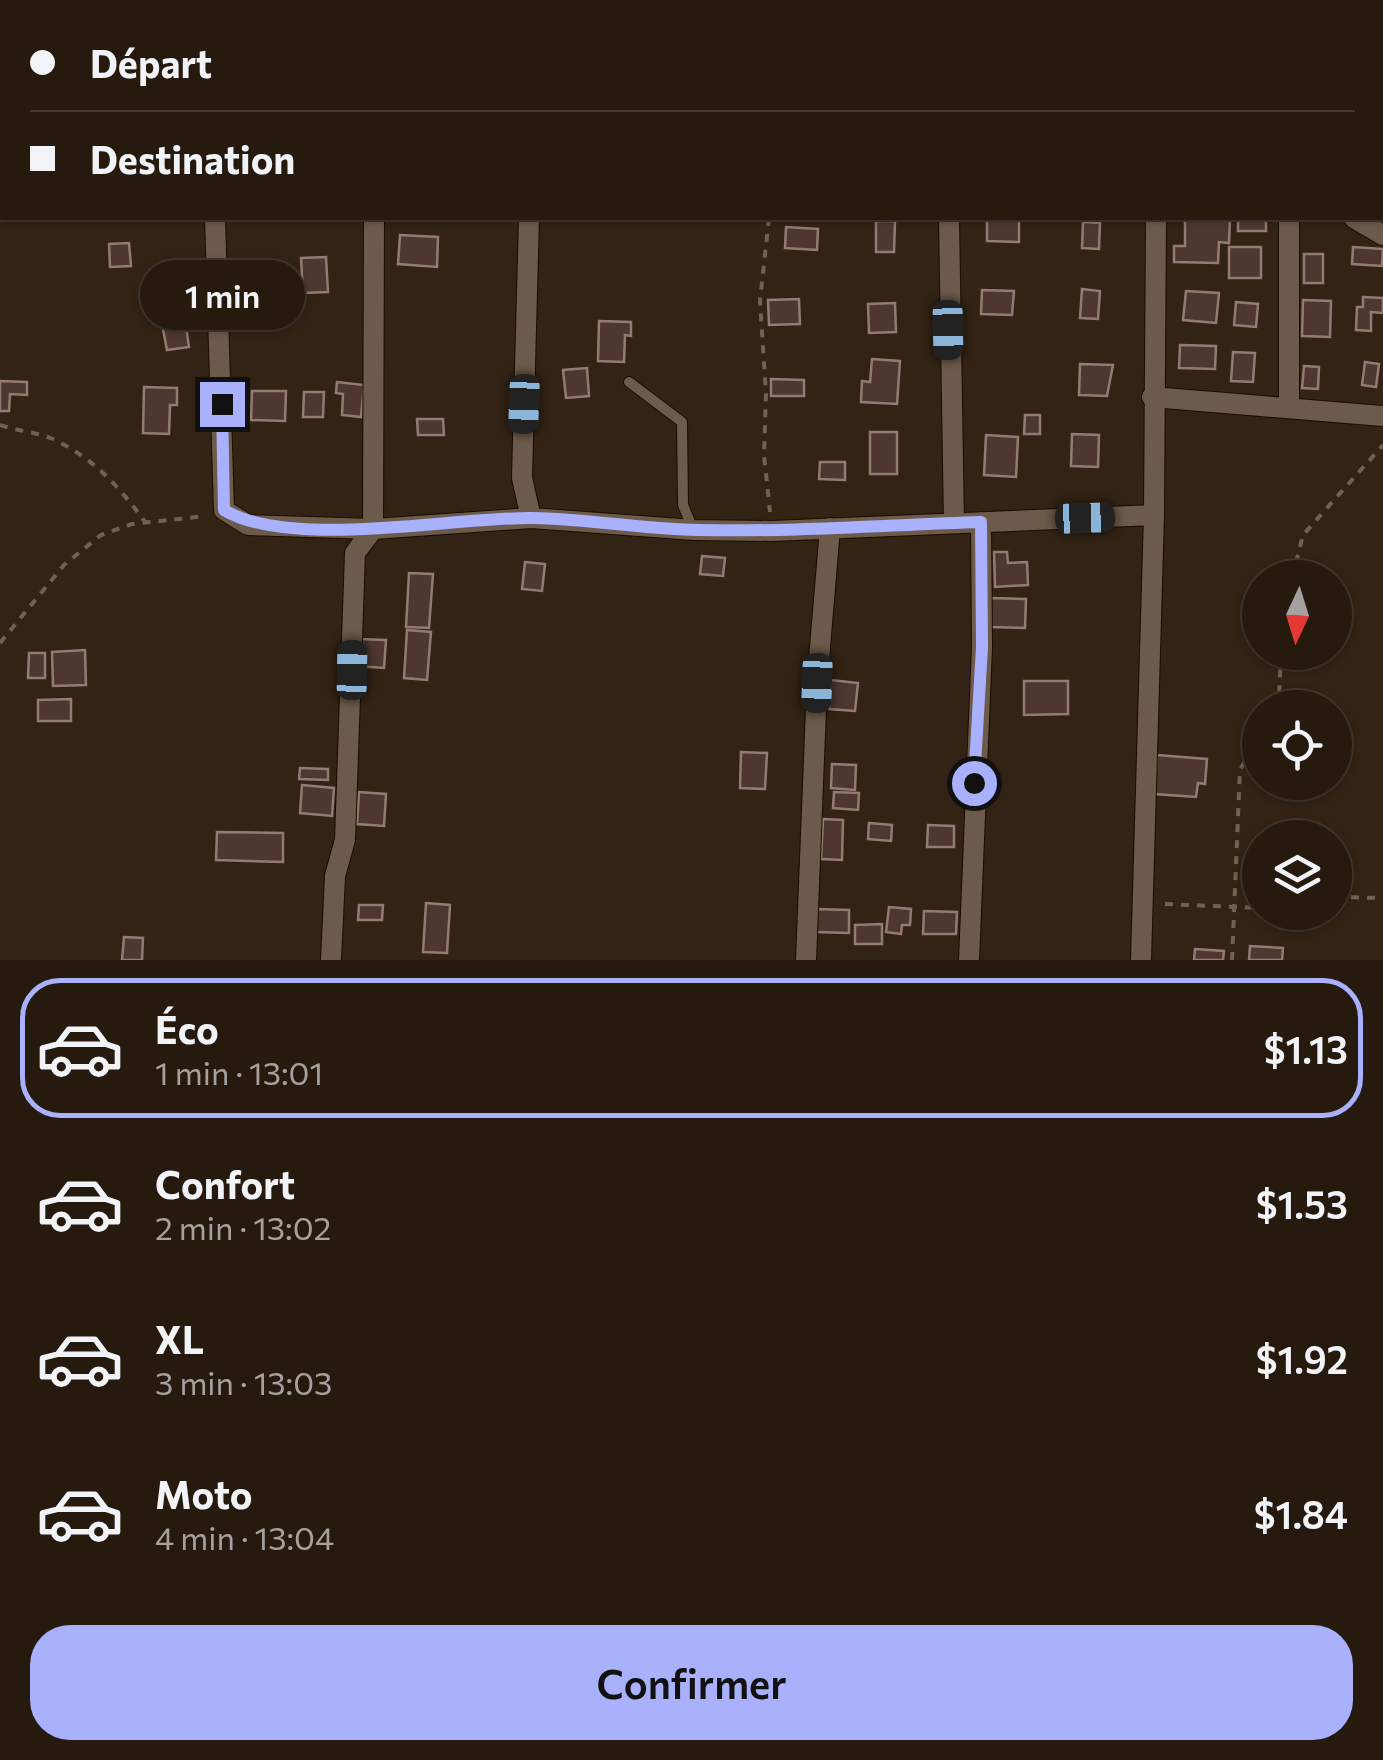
<!DOCTYPE html>
<html lang="fr">
<meta charset="utf-8">
<style>
:root{--surface:#261a0f;--page:#32271d;--text:#f1f3f6;--muted:#a4a19e;--line:#42382f;--accent:#a9b0fc}
body{margin:0;font-family:Commissioner,sans-serif;background:var(--page);color:var(--text);height:100vh;display:flex;flex-direction:column;font-size:38px;white-space:nowrap}
*{box-sizing:border-box;margin:0}
p{font-size:32px;color:var(--muted)}
.icon{flex:none;width:55px;height:55px;fill:none;stroke:currentColor;stroke-width:2;stroke-linecap:round;stroke-linejoin:round}
.map{position:relative;height:960px;overflow:hidden}
.drawer{display:flex;flex-direction:column;background:var(--surface);flex:1}
.drawer>*{flex:none}
.banner{position:absolute;left:0px;top:0px;width:1385px;height:220px;box-shadow:0 2px 8px #0004,0 0 0 2px var(--line);display:grid;align-content:center;height:220px;padding:0 30px;background:var(--surface)}
.needle{width:65px;rotate:184deg}
.controls{position:absolute;left:1242px;top:560px;display:grid;gap:20px}
.controls a{display:grid;place-items:center;width:110px;height:110px;border-radius:50%;background:var(--surface);box-shadow:0 2px 8px #0004,0 0 0 2px var(--line);font-size:50px}
.end{position:absolute;width:45px;height:45px;margin:-22px;border:12px solid #a9b0fc;background:#111;box-shadow:0 0 0 5px #111}
.from{border-radius:50%}
.bubble{position:absolute;height:70px;border-radius:35px;background:var(--surface);box-shadow:0 2px 8px #0004,0 0 0 2px var(--line);font-size:32px;font-weight:600;line-height:70px;text-align:center}
.car{position:absolute;width:30px;height:60px;margin:-30px -15px;border-radius:12px;box-shadow:0 0 8px 2px #0007;background:linear-gradient(#222 24%,#8ab4d8 0 40%,#222 0 76%,#8ab4d8 0 86%,#222 0)}
.banner b{display:flex;align-items:center;gap:35px;height:95px;font-size:38px}
.banner b+b{border-top:2px solid var(--line)}
.banner i{width:25px;height:25px;background:var(--text)}
ul{padding:18px 0 0;list-style:none}
li{display:flex;align-items:center;gap:30px;height:140px;margin:0 20px 15px;padding:0 10px;border:5px solid transparent;border-radius:40px}
li div{flex:1}
li b{display:block;font-size:38px}
li em{font-style:normal;font-weight:600}
li.selected{border-color:var(--accent)}
li>.icon{width:90px;height:90px;stroke-width:1.5}
.button{display:flex;gap:20px;margin-top:auto;padding:20px 30px}
.button a{flex:1;height:115px;border-radius:40px;background:var(--accent);color:#111;font-size:40px;font-weight:600;line-height:115px;text-align:center}
.map>svg:first-child{display:block}
.building{fill:#4e3731;stroke:#947a73;stroke-width:2.5}
.lines{fill:none;stroke-linecap:round;stroke-linejoin:round}
.service-casing{stroke:#1a0c01;stroke-width:12}
.minor-casing{stroke:#1a0c01;stroke-width:22}
.path{stroke:#6f6254;stroke-width:4;stroke-dasharray:8 8;stroke-linecap:butt}
.service{stroke:#6c5a4a;stroke-width:10}
.minor{stroke:#6c5a4a;stroke-width:20}
.route{stroke:#a9b0fc;stroke-width:12}
</style>
<div class="map">
<svg width="1383" height="960" viewBox="0 0 1383 960">
<rect width="100%" height="100%" fill="#322314"/>
<path class="building" d="M 987,218 L 1019,219 L 1019,242 L 987,241 Z
M 1185,218 L 1230,218 L 1229,243 L 1219,242 L 1218,263 L 1174,262 L 1174,246 L 1185,246 Z
M 1238,218 L 1266,218 L 1266,231 L 1238,231 Z
M 876,221 L 895,221 L 894,252 L 876,252 Z
M 1083,222 L 1100,223 L 1099,249 L 1082,248 Z
M 786,227 L 818,229 L 817,250 L 785,248 Z
M 400,235 L 438,237 L 437,267 L 398,264 Z
M 129,243 L 131,266 L 110,267 L 109,244 Z
M 1229,247 L 1261,247 L 1261,278 L 1229,278 Z
M 1353,247 L 1383,249 L 1382,266 L 1352,264 Z
M 1304,254 L 1323,254 L 1323,283 L 1304,283 Z
M 326,257 L 328,292 L 303,293 L 301,258 Z
M 1082,289 L 1100,291 L 1098,319 L 1080,318 Z
M 982,290 L 1014,291 L 1012,315 L 981,314 Z
M 1186,291 L 1219,293 L 1216,323 L 1183,320 Z
M 1363,297 L 1383,298 L 1383,313 L 1371,312 L 1371,331 L 1356,330 L 1357,307 L 1363,307 Z
M 799,299 L 800,324 L 769,325 L 768,300 Z
M 1303,300 L 1331,301 L 1330,337 L 1302,336 Z
M 1236,302 L 1258,304 L 1256,327 L 1234,325 Z
M 895,303 L 896,332 L 869,333 L 868,304 Z
M 185,320 L 189,347 L 167,350 L 162,324 Z
M 599,321 L 631,322 L 631,336 L 625,335 L 624,362 L 598,361 Z
M 1180,345 L 1216,346 L 1215,369 L 1179,368 Z
M 1233,352 L 1255,353 L 1253,382 L 1231,381 Z
M 872,359 L 900,361 L 897,404 L 861,402 L 862,381 L 870,382 Z
M 1365,362 L 1379,364 L 1376,387 L 1362,385 Z
M 1080,364 L 1113,365 L 1107,396 L 1079,395 Z
M 1304,366 L 1319,367 L 1318,389 L 1302,388 Z
M 587,368 L 589,396 L 566,398 L 563,370 Z
M 771,379 L 804,380 L 804,396 L 771,396 Z
M 0,381 L 27,382 L 27,395 L 10,394 L 9,411 L 0,411 Z
M 337,382 L 364,385 L 361,417 L 342,415 L 343,394 L 336,393 Z
M 144,387 L 177,388 L 177,405 L 170,405 L 169,434 L 143,433 Z
M 252,391 L 286,391 L 285,421 L 251,420 Z
M 304,392 L 324,392 L 323,417 L 303,417 Z
M 1025,415 L 1040,415 L 1040,434 L 1024,434 Z
M 417,419 L 443,419 L 444,435 L 418,435 Z
M 870,432 L 897,432 L 897,474 L 870,474 Z
M 1072,434 L 1099,435 L 1098,467 L 1071,466 Z
M 986,435 L 1018,437 L 1016,477 L 984,475 Z
M 820,462 L 845,462 L 845,480 L 819,479 Z
M 994,552 L 1007,552 L 1008,563 L 1027,562 L 1028,585 L 995,587 Z
M 702,556 L 725,558 L 723,576 L 700,574 Z
M 525,562 L 545,564 L 542,591 L 522,589 Z
M 409,573 L 433,574 L 429,628 L 406,627 Z
M 991,598 L 1026,599 L 1025,628 L 990,627 Z
M 407,630 L 431,632 L 427,680 L 404,678 Z
M 358,639 L 386,640 L 384,668 L 356,666 Z
M 85,650 L 86,685 L 53,686 L 52,652 Z
M 29,653 L 45,653 L 45,678 L 28,678 Z
M 831,680 L 858,683 L 855,711 L 829,709 Z
M 1024,681 L 1068,681 L 1068,714 L 1024,715 Z
M 71,699 L 71,721 L 38,721 L 38,700 Z
M 741,752 L 767,753 L 765,789 L 740,788 Z
M 1157,755 L 1207,759 L 1205,784 L 1198,783 L 1196,797 L 1154,794 Z
M 832,764 L 856,765 L 855,790 L 831,788 Z
M 300,768 L 328,769 L 328,780 L 299,779 Z
M 302,785 L 334,788 L 332,816 L 300,813 Z
M 359,792 L 386,794 L 384,826 L 357,824 Z
M 834,792 L 859,793 L 858,810 L 833,808 Z
M 823,819 L 843,820 L 842,860 L 821,859 Z
M 869,823 L 892,825 L 891,841 L 868,839 Z
M 928,825 L 954,826 L 954,847 L 927,847 Z
M 217,832 L 283,833 L 283,862 L 216,860 Z
M 426,903 L 450,905 L 447,953 L 423,952 Z
M 359,905 L 383,905 L 382,920 L 358,920 Z
M 889,907 L 911,909 L 910,925 L 902,925 L 901,934 L 886,932 Z
M 816,909 L 849,910 L 849,933 L 815,932 Z
M 924,911 L 957,912 L 956,934 L 923,934 Z
M 882,924 L 882,944 L 855,944 L 855,925 Z
M 124,937 L 143,938 L 142,960 L 122,960 Z
M 1250,946 L 1283,948 L 1282,960 L 1249,960 Z
M 1195,949 L 1224,951 L 1223,960 L 1194,960 Z"/>
<g class="lines">
<g class="service-casing">
<path id="service" d="M 629,382 L 682,422 L 683,505 L 693,529"/>
</g>
<g class="minor-casing">
<path id="minor" d="M 219,0 L 219,2
M 477,0 L 486,2
M 1164,0 L 1165,2
M 385,2 L 386,0
M 782,2 L 782,0
M 952,2 L 952,0
M 215,218 L 224,510 L 248,525 L 373,529 L 531,518 L 694,530 L 772,531 L 1154,515
M 529,218 L 522,478 L 531,518
M 949,218 L 954,523
M 1354,218 L 1383,235
M 1152,397 L 1383,416
M 1289,408 L 1289,218
M 331,960 L 335,876 L 345,840 L 355,553 L 373,529 L 374,218
M 806,960 L 817,683 L 830,528
M 969,960 L 982,647 L 981,522
M 1141,960 L 1154,515 L 1156,218"/>
</g>
<path class="path" d="M 1382,83 L 1383,83
M 769,218 L 760,301 L 766,394 L 764,455 L 770,512
M 0,425 C 17,431 37,432 53,439 C 95,459 119,487 146,523
M 1292,578 L 1303,535 L 1383,445
M 0,643 L 64,565 L 101,535 L 132,524 L 206,516
M 1274,708 L 1279,699 L 1281,652
M 1335,897 L 1383,898
M 1165,904 L 1260,908
M 1232,960 L 1240,770 L 1260,734"/>
<use href="#service" class="service"/>
<use href="#minor" class="minor"/>
</g>
<g class="lines">
<path class="route" d="M 222,404 L 224,510 C 291,550 452,517 532,518 C 588,519 643,529 699,530 C 793,532 887,525 981,522 L 982,647 L 974,783"/>
</g>
</svg>
<div class="controls">
<a><svg class="needle" viewBox="-14 -14 28 28"><path d="M0-13l5 13h-10z" fill="#e53935"/><path d="M0 13l5-13h-10z" fill="#a4a19e"/></svg></a>
<a><svg class="icon" aria-label="locate" viewBox="0 0 24 24"><circle cx="12" cy="12" r="6"/><path d="M12 2v4M12 18v4M2 12h4M18 12h4"/></svg></a>
<a><svg class="icon" aria-label="layers" viewBox="0 0 24 24"><path d="M12 4l9 5-9 5-9-5zM3 14l9 5 9-5"/></svg></a>
</div>
<i class="end from" style="left:974px;top:783px"></i>
<i class="end" style="left:222px;top:404px"></i>
<div class="bubble" style="left:140px;top:260px;width:165px">1 min</div>
<i class="car" style="left:948px;top:330px;rotate:179deg"></i>
<i class="car" style="left:524px;top:404px;rotate:182deg"></i>
<i class="car" style="left:1085px;top:518px;rotate:88deg"></i>
<i class="car" style="left:352px;top:670px;rotate:1deg"></i>
<i class="car" style="left:817px;top:683px;rotate:182deg"></i>
<div class="banner">
<b><i class="from"></i>Départ</b>
<b><i></i>Destination</b>
</div>
</div>
<section class="drawer">
<ul>
<li class="selected"><svg class="icon" aria-label="car" viewBox="0 0 24 24"><path d="M5 17H2v-5l4-1 3-4h7l3 4 3 1v5h-3M9 17h6M6 11h13"/><circle cx="7" cy="17" r="2"/><circle cx="17" cy="17" r="2"/></svg><div><b>Éco</b><p>1 min · 13:01</p></div><em>$1.13</em></li>
<li><svg class="icon" aria-label="car" viewBox="0 0 24 24"><path d="M5 17H2v-5l4-1 3-4h7l3 4 3 1v5h-3M9 17h6M6 11h13"/><circle cx="7" cy="17" r="2"/><circle cx="17" cy="17" r="2"/></svg><div><b>Confort</b><p>2 min · 13:02</p></div><em>$1.53</em></li>
<li><svg class="icon" aria-label="car" viewBox="0 0 24 24"><path d="M5 17H2v-5l4-1 3-4h7l3 4 3 1v5h-3M9 17h6M6 11h13"/><circle cx="7" cy="17" r="2"/><circle cx="17" cy="17" r="2"/></svg><div><b>XL</b><p>3 min · 13:03</p></div><em>$1.92</em></li>
<li><svg class="icon" aria-label="car" viewBox="0 0 24 24"><path d="M5 17H2v-5l4-1 3-4h7l3 4 3 1v5h-3M9 17h6M6 11h13"/><circle cx="7" cy="17" r="2"/><circle cx="17" cy="17" r="2"/></svg><div><b>Moto</b><p>4 min · 13:04</p></div><em>$1.84</em></li>
</ul>
<div class="button"><a>Confirmer</a></div>
</section>
